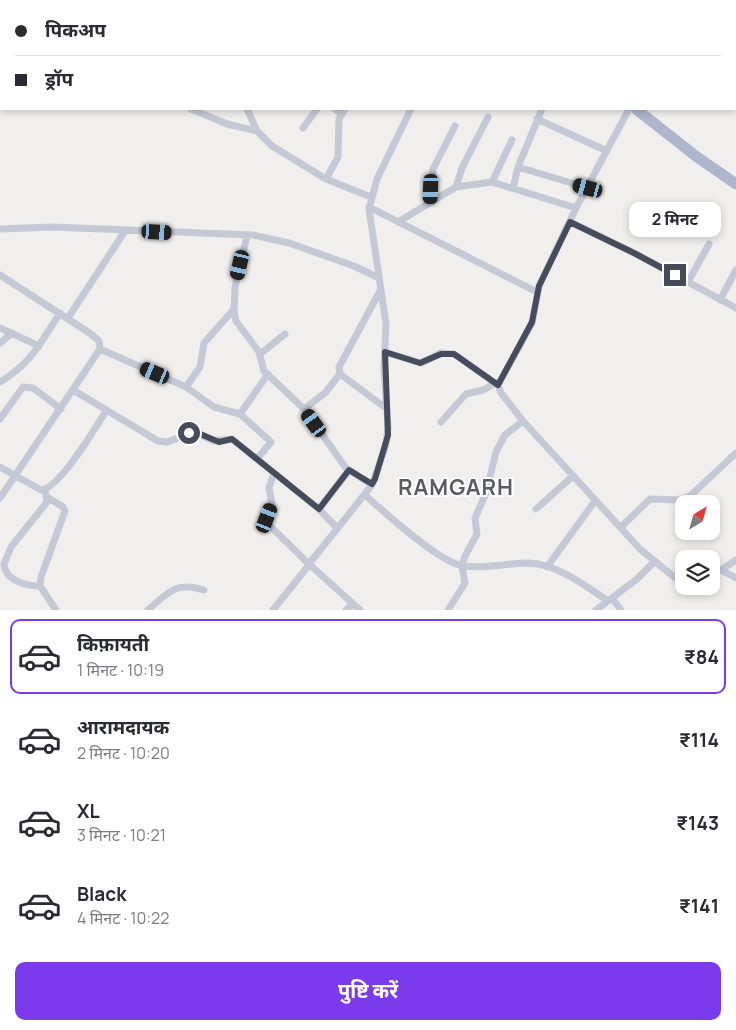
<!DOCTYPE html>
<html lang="hi">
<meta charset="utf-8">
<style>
:root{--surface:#fff;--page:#f7f7f7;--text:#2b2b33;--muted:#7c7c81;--line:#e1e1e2;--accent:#7c3aed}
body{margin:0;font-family:Manrope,"Noto Sans Devanagari",sans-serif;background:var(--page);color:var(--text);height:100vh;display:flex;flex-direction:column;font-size:19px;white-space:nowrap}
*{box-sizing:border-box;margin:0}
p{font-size:16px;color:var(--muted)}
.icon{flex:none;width:28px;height:28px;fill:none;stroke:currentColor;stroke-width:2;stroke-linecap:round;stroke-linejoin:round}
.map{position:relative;height:610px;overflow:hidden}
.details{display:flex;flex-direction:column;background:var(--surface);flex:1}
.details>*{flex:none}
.banner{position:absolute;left:0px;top:0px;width:736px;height:110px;box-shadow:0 2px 8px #0003;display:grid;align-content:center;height:110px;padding:0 15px;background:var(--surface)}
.needle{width:32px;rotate:37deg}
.controls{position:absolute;left:675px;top:495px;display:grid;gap:10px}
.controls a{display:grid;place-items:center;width:45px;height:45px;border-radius:10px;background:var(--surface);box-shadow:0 2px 8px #0003;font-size:25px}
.end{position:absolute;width:22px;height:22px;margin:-11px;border:6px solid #464c5b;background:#fff;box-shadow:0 0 0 2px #fff}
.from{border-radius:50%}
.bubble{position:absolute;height:35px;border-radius:10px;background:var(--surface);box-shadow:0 2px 8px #0003;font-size:16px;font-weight:700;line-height:35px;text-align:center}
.car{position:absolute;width:15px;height:30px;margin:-15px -8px;border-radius:6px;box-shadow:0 0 4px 1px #0007;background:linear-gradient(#222 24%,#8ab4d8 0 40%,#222 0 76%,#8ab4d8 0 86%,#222 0)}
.banner b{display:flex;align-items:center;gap:18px;height:48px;font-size:19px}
.banner b+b{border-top:1px solid var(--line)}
.banner i{width:12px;height:12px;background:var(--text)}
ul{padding:9px 0 0;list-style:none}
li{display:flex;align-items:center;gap:15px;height:75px;margin:0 10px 8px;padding:0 5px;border:2px solid transparent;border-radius:10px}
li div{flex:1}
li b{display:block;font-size:19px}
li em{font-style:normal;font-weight:700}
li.active{border-color:var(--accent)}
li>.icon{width:45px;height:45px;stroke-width:1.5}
.cta{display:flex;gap:10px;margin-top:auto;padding:10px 15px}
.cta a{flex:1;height:58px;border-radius:10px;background:var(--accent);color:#fff;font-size:20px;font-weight:700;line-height:58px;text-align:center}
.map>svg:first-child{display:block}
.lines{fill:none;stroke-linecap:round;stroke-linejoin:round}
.service{stroke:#c5c9d5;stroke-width:3}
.minor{stroke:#c5c9d5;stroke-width:7}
.primary{stroke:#aeb6cd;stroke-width:11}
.route{stroke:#464c5b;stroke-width:6}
.labels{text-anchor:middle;stroke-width:4;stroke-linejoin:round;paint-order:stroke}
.district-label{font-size:22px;font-weight:bold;letter-spacing:1px;fill:#5b5c63;stroke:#fff}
</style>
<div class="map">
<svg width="736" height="610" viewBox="0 0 736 610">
<rect width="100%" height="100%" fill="#f1efee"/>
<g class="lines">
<path class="service" d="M 565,1 L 566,0"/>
<path class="minor" d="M 190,0 L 191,1
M 181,1 L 182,0
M 460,1 L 461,0
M 191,109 L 227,124 L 257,131
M 247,109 L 257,131 L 272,146 L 326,179 L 371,197
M 335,109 L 341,114
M 629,109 L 576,208 L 539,286 L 532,323 L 498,385 L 501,393 L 523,421 L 640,549 L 674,577 L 678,579 L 684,575
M 537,119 L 607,151
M 303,128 L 317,109
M 518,167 L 588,188
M 326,179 L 338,157 L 339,119 L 345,109
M 492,182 L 512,140
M 456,187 L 462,168 L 488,117
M 513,188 L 518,167 L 542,109
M 431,202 L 433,169 L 455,126
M 369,207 L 537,292
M 398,222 L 456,187 L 492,182 L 576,208
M 570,222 L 636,254 L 736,308
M 0,229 L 52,227 L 253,235 L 289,243 L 354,266 L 377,277
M 247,236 L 235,287 L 234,312 L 236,321 L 259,352 L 264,371 L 304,409 L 346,468 L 372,485
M 0,275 L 91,334 L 99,341 L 100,349 L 0,498
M 688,282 L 709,244
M 380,291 L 339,367 L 340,374 L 387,409
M 720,300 L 736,270
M 68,318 L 125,231
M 0,328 L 39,346
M 0,343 L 12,333
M 100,349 L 186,387 L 214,407 L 240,414 L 271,442 L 257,459
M 385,352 L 421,363 L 441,353 L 454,354 L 498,385
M 260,354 L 285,334
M 0,382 C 31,364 41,342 60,313
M 186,387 L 200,367 L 204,343 L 234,309
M 73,390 L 158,441 L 167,442 L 194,432 L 214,441 L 232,439 L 319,509 L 337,528
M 304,409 L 325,393 L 340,374
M 240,414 L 268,374
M 0,419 L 23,387 L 33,388 L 61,409
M 441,422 L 466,394 L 483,390 L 496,383
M 0,467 L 41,490 C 59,489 96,427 106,411
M 274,473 L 269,488 L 272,504 L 266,522 L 309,564
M 365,495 C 384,512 441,564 464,566 C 485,569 508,563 529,563 C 557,564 586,586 608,601
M 47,497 L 63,507 L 65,511 L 41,577 L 40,586 L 56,610
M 319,509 L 349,470
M 536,509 L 573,476
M 621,527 L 650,499 L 680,500 L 690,496 L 736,453
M 547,567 L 595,501
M 711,569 L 721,570 L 736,578
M 721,570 L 736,560
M 40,586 C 27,586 5,581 4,564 L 11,547 L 47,502 L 45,490
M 612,598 L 621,610
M 148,610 C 169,592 175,581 204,590
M 273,610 L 309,565
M 346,610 L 353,604
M 360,610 L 309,564 L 372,485 L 386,445 L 388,427 L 384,368 L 386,324 L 369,209 L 377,179 L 411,109
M 448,610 L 465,583 L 462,566 L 465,556 L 477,534 L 475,518 L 486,493 L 496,452 L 505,435 L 523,421
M 596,610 L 637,579 L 654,562"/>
<path class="primary" d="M 502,0 L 503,1
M 636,109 L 697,157 L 736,184"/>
</g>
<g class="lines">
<path class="route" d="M 189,433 L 198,433 L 219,442 L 232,439 L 319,509 L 349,470 L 372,484 L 375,479 L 388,435 L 385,352 L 420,363 L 441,354 L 454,354 L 498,385 L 532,322 L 539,286 L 570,222 L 636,254 L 675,275"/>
</g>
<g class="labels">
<g class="district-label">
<text x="456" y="495">RAMGARH</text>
</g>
</g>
</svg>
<div class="controls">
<a><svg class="needle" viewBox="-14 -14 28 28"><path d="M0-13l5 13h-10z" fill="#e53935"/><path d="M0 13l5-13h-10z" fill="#7c7c81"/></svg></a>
<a><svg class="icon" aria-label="layers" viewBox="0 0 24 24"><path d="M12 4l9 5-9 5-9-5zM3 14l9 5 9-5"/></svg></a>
</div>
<i class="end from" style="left:189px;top:433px"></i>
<i class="end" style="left:675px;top:275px"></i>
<div class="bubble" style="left:629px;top:202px;width:92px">2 मिनट</div>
<i class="car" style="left:588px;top:188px;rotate:285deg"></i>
<i class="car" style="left:431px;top:189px;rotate:182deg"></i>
<i class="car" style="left:157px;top:232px;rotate:93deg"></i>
<i class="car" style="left:240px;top:265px;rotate:193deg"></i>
<i class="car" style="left:155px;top:373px;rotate:293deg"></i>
<i class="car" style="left:314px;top:423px;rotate:324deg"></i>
<i class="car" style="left:267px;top:518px;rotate:21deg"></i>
<div class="banner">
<b><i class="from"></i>पिकअप</b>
<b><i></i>ड्रॉप</b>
</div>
</div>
<section class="details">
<ul>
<li class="active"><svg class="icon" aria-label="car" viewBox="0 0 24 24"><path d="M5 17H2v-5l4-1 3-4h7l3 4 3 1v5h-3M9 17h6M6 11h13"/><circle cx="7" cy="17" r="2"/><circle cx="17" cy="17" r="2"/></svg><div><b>किफ़ायती</b><p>1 मिनट · 10:19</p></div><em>₹84</em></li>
<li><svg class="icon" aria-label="car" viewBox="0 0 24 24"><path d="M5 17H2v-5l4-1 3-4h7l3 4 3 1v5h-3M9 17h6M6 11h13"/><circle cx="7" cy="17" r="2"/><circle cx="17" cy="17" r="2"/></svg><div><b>आरामदायक</b><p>2 मिनट · 10:20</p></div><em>₹114</em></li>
<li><svg class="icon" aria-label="car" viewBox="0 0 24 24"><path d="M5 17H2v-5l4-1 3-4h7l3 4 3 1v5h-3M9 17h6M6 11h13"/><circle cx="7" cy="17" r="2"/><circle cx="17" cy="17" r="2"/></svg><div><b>XL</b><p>3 मिनट · 10:21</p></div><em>₹143</em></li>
<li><svg class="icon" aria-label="car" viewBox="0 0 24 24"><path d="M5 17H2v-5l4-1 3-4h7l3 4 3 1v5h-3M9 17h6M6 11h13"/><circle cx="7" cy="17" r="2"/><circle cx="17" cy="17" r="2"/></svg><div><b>Black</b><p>4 मिनट · 10:22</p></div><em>₹141</em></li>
</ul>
<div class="cta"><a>पुष्टि करें</a></div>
</section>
